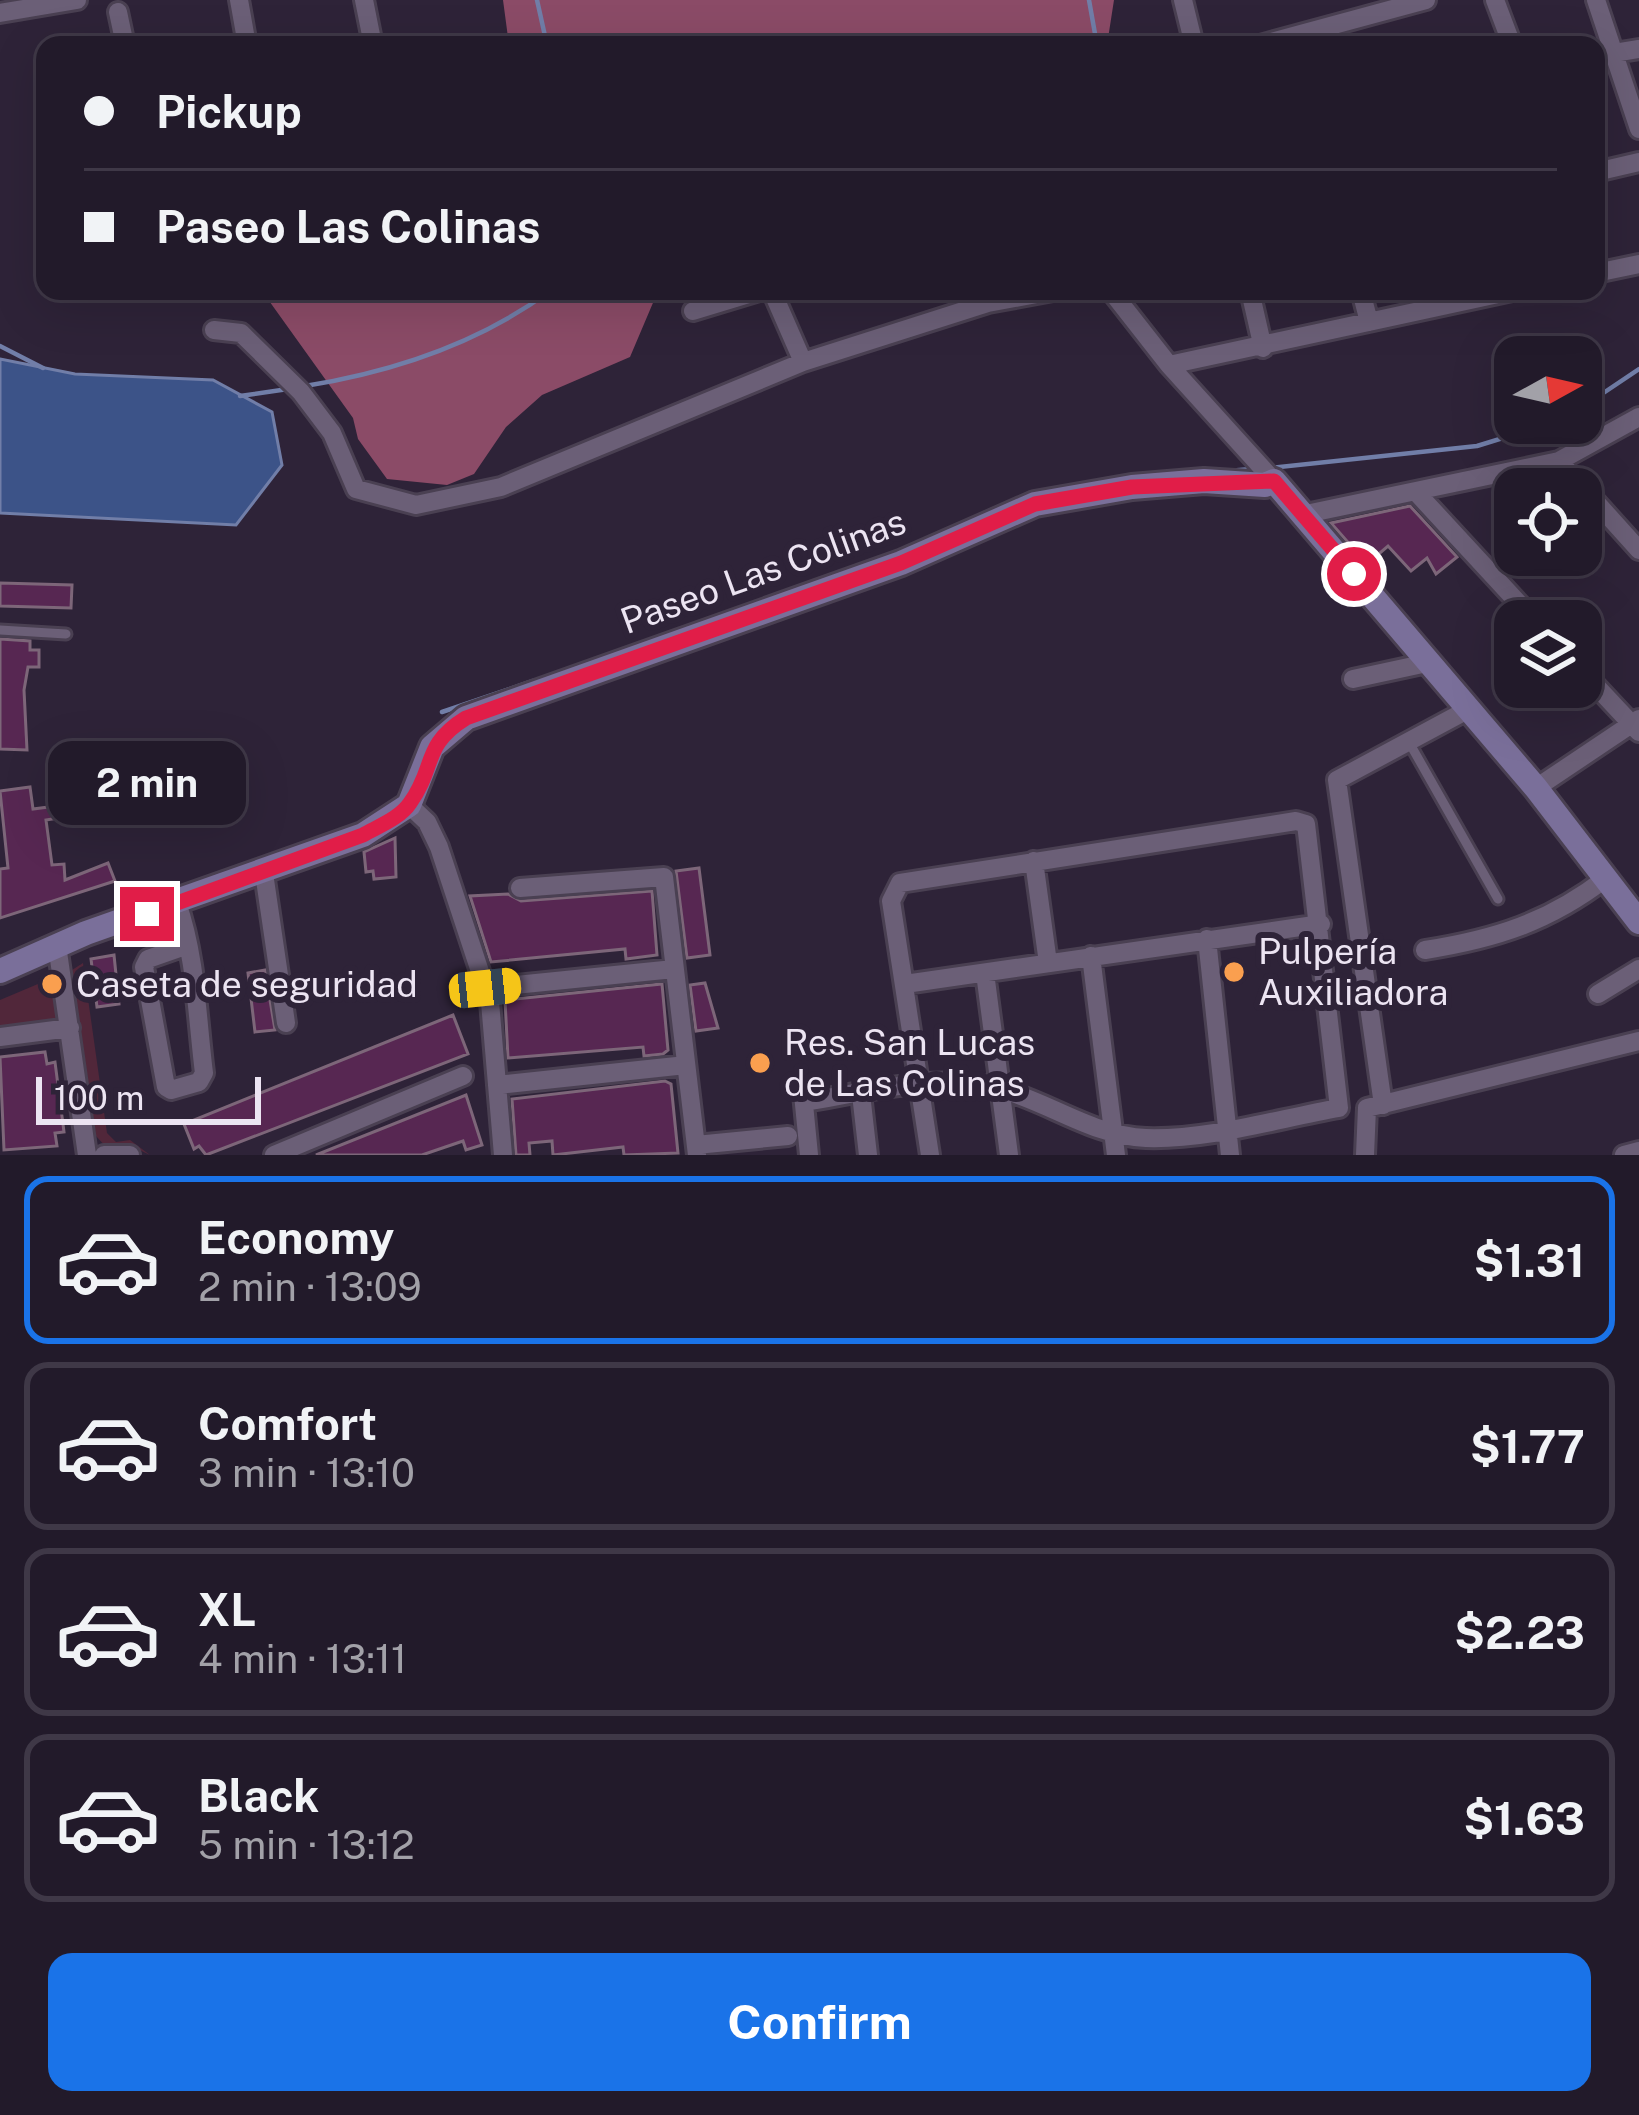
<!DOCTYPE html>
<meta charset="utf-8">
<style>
:root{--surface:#221a2a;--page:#2e2736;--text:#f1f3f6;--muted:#a2a1a8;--line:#3f3847;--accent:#1a73e8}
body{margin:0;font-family:"Public Sans",sans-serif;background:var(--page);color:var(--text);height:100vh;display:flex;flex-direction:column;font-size:45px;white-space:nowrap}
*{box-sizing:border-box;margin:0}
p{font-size:39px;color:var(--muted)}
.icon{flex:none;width:66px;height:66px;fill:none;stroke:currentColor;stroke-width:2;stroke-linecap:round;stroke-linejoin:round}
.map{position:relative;height:1155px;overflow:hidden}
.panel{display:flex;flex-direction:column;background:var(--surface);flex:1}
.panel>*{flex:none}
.top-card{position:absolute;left:36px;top:36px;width:1569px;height:264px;border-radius:24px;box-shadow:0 12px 48px #0002,0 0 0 3px var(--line);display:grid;align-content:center;height:264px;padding:0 48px;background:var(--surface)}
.needle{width:78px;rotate:82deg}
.tools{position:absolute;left:1494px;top:336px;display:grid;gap:24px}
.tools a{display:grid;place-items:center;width:108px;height:108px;border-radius:24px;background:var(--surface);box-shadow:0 12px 48px #0002,0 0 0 3px var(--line);font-size:60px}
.scale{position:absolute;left:36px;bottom:30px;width:225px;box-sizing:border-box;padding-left:12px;border:6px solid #ece4f2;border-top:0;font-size:33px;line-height:42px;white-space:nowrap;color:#ece4f2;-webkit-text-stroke:9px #2e2338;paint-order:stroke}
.end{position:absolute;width:54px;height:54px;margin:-27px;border:15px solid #e11d48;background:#fff;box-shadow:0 0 0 6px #fff}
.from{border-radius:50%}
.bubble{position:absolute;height:84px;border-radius:24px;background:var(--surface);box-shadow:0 12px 48px #0002,0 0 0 3px var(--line);font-size:39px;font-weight:700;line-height:84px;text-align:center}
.car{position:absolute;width:36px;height:72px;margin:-36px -18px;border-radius:15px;box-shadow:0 0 9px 3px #0007;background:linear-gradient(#f5c518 24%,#345 0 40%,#f5c518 0 76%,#345 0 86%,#f5c518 0)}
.top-card b{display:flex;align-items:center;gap:42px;height:114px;font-size:45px}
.top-card b+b{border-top:3px solid var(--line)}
.top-card i{width:30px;height:30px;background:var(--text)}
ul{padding:21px 0 0;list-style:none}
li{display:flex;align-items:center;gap:36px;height:168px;margin:0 24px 18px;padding:0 24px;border:6px solid var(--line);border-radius:24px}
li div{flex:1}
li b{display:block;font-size:45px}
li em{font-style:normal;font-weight:700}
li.on{border-color:var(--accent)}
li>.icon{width:108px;height:108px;stroke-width:1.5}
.button{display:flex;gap:24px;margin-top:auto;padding:24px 48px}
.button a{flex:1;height:138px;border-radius:24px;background:var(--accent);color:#fff;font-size:48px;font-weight:700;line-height:138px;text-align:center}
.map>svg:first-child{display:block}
.green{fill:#51273a}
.forest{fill:#8b4b67}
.water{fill:#3c5388;stroke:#717ea8;stroke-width:3}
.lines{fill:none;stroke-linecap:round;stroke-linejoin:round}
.stream{stroke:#717ea8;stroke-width:4.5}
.building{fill:#572752;stroke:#7d6679;stroke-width:3}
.lane-casing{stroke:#4a4052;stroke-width:15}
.street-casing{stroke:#4a4052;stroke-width:24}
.secondary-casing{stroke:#4a4052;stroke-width:30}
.lane{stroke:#6b5f77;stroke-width:9}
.street{stroke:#6b5f77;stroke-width:18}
.secondary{stroke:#7a6f9a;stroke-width:24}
.route{stroke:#e11d48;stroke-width:15}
.poi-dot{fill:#fa9f4f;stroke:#2e2338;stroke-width:4.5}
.labels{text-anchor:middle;stroke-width:12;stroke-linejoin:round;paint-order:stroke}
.street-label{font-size:36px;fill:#ece4f2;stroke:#2e2338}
.poi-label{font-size:36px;fill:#ece4f2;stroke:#2e2338;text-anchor:start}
</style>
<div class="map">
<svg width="1639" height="1155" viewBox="0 0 1639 1155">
<rect width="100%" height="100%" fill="#2e2338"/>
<path class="green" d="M 83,963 L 107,1133 L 116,1142 L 130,1140 L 150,1155 L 129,1145 L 107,1148 L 96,1136 L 72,970 Z
M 45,981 L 46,991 L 58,990 L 63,1020 L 0,1028 L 0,1000 Z"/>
<path class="forest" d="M 503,0 L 1114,0 L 1107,45 L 509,45 Z
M 262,291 L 658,291 L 630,357 L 542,395 L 506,427 L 474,474 L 447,485 L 387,479 L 358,439 L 353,418 Z"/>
<path class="water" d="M 0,359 L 75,374 L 213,380 L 272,412 L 282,465 L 236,525 L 0,513 Z"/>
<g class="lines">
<path class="stream" d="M 537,0 L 547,45
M 1089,0 L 1097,45
M 0,346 L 43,368
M 305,386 C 392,372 479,343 550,291
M 240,396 L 288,389
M 1581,408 L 1639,369
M 1269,468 L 1477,446 L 1551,423
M 1227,471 L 1252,469
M 1156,473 L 1198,470
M 938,534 L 998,507
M 442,712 L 533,681"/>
</g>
<path class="building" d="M 1410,506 L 1457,557 L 1436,574 L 1427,558 L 1411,571 L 1388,546 L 1367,564 L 1331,523 Z
M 0,583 L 72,585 L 71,608 L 0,606 Z
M 0,639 L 30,641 L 30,650 L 39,650 L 39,667 L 28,667 L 24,690 L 27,750 L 0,749 Z
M 30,787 L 33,809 L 64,805 L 65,817 L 46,820 L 52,865 L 64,864 L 65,880 L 108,863 L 115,881 L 0,918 L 0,869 L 8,868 L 0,791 Z
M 395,838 L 396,877 L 374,879 L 373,871 L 366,872 L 364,852 Z
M 699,868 L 710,955 L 687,958 L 676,871 Z
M 652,891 L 657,955 L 626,959 L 625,949 L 491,962 L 470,896 L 508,894 L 521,901 Z
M 114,955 L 119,1004 L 97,1007 L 91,959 Z
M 265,970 L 275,1030 L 255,1032 L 248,973 Z
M 705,983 L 718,1028 L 696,1031 L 690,985 Z
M 662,984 L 668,1050 L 663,1054 L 644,1056 L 643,1047 L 508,1058 L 505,1000 Z
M 453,1015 L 468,1054 L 206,1155 L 199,1146 L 194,1149 L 184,1124 Z
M 45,1052 L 47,1064 L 55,1062 L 64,1132 L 55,1133 L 57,1146 L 4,1150 L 0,1057 Z
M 665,1081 L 671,1084 L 678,1153 L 624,1155 L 623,1147 L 553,1155 L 552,1141 L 529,1143 L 530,1155 L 516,1155 L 512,1099 Z
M 466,1095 L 482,1145 L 466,1150 L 463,1141 L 422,1155 L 316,1155 Z"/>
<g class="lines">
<g class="lane-casing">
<path id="lane" d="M 0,630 L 66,634
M 1410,744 L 1498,899"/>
</g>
<g class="street-casing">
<path id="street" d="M 239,0 L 247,45
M 364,0 L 373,45
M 1183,0 L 1194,45
M 1495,0 L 1512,45
M 1596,0 L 1639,129
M 118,12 L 125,45
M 0,13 L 77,0
M 1260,45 L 1426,0
M 1596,56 L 1639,49
M 1596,172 L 1639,162
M 1596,273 L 1639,264
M 772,291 L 803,362
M 1111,291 L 1169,365 L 1274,481
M 1250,291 L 1263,348
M 1361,291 L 1369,322
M 693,311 L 759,291
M 214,330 L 241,333 L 301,392 L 332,433 L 356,489 L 416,505 L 501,487 L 803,362 L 988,303 L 1053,291
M 1169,365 L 1512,291
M 1559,461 L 1639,550
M 1416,492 L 1535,621
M 1306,514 L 1559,461 L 1639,417
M 1581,670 L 1639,732
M 1353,679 L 1427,663
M 1536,788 L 1639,719
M 409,805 L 427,822 L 439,847 L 490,1002 L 503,1155
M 1034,861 L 1048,963
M 264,873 L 286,1023
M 520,888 L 664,877 L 697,1155
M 177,903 C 196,956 197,1018 204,1073 L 199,1082 L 171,1090 L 166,1087 L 144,967 L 148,959 L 188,945
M 1207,939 L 1230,1155
M 57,945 L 87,1155
M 1425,950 C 1495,939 1549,922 1606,878
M 1091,956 L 1116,1155
M 985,973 L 1009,1155
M 905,984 L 1321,924
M 486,988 L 674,969
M 1598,994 L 1639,969
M 0,1037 L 70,1028
M 497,1085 L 686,1065
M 803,1094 L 809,1155
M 861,1094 L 868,1155
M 805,1102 C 865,1092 937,1073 997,1088 C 1048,1101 1092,1136 1146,1138 C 1208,1140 1277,1119 1339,1108 L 1306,824 L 1296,821 L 900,883 L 891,901 L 930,1155
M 1383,1105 L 1337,780 L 1469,709
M 696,1145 L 788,1136
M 104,1155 L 130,1155
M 274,1155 L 463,1076
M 1365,1155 L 1367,1108 L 1639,1041
M 1624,1155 L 1639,1151"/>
</g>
<g class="secondary-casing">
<path id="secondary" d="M 0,971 L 86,933 L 363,835 L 409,805 L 432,747 L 466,718 L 901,563 L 1035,504 L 1132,487 L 1204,481 L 1265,485 L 1274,481 L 1536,788 L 1639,922"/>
</g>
<use href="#lane" class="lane"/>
<use href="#street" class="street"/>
<use href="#secondary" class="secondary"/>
</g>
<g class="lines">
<path class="route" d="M 147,914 L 363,835 C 379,826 400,818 410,803 C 436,767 422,745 466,718 L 901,563 L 1035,504 L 1132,487 L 1274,481 L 1354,574"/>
</g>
<g class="poi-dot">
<circle cx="1234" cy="972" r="12"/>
<circle cx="52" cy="984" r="12"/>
<circle cx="760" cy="1063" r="12"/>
</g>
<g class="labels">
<g class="street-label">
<text transform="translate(763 571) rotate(-20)" y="13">Paseo Las Colinas</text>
</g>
<g class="poi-label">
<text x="1258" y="964">Pulpería<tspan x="1258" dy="41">Auxiliadora</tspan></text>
<text x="76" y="997">Caseta de seguridad</text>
<text x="784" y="1055">Res. San Lucas<tspan x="784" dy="41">de Las Colinas</tspan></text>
</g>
</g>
</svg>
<div class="tools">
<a><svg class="needle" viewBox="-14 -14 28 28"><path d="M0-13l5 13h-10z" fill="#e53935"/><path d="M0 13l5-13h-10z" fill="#a2a1a8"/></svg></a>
<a><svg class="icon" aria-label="locate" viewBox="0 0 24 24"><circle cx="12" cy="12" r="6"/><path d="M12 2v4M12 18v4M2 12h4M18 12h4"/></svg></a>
<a><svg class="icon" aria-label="layers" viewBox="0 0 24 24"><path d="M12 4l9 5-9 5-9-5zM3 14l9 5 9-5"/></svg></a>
</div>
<div class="scale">100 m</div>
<i class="end from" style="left:1354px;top:574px"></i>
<i class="end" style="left:147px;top:914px"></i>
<div class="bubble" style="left:48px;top:741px;width:198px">2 min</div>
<i class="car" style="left:485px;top:988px;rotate:84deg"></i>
<div class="top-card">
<b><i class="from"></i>Pickup</b>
<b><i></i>Paseo Las Colinas</b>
</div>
</div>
<section class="panel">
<ul>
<li class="on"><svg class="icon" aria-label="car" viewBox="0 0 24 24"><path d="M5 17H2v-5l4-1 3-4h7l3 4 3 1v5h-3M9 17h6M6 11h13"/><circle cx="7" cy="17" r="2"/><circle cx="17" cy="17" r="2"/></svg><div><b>Economy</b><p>2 min · 13:09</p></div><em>$1.31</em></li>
<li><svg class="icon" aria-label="car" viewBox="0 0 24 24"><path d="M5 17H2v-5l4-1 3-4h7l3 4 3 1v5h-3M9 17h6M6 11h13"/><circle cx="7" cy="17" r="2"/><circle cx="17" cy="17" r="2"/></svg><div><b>Comfort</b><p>3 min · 13:10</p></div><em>$1.77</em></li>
<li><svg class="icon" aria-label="car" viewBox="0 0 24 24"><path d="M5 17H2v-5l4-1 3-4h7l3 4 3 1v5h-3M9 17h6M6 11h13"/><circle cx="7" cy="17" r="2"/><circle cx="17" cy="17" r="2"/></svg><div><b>XL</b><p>4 min · 13:11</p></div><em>$2.23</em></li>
<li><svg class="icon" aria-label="car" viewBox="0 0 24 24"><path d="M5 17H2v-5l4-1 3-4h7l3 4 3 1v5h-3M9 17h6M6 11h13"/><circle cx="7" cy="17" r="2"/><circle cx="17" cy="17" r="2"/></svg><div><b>Black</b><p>5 min · 13:12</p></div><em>$1.63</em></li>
</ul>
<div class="button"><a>Confirm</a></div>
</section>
